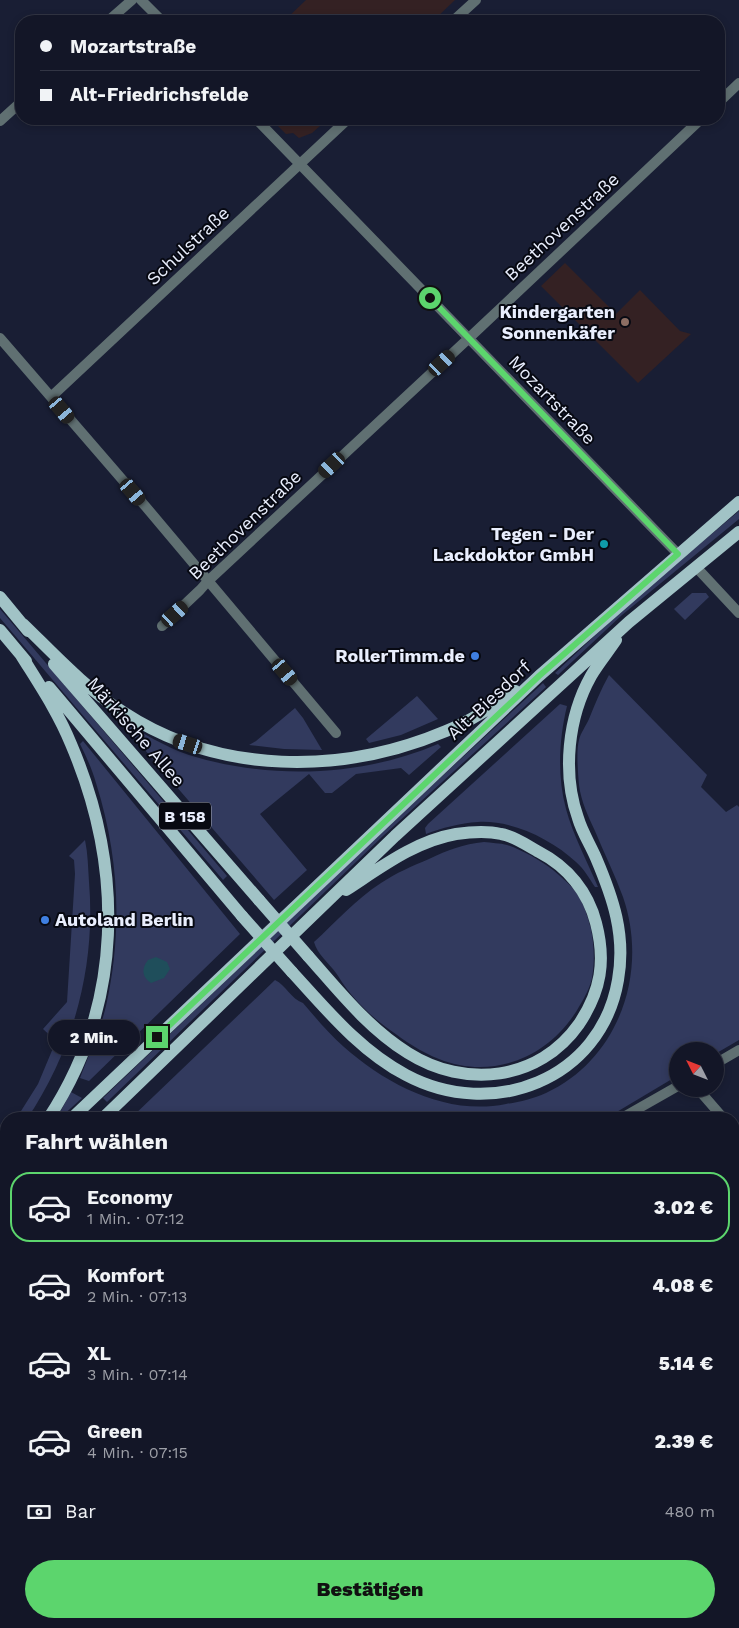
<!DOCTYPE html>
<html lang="de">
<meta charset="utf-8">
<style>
:root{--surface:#131627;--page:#1c1f2f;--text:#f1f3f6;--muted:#9d9fa7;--line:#323544;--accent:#5cd56d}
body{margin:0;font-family:"Work Sans",sans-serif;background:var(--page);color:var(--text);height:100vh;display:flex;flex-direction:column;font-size:19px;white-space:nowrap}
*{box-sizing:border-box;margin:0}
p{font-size:16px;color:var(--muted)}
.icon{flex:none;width:28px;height:28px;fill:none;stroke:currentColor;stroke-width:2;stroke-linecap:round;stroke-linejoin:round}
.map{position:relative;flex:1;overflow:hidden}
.drawer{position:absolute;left:0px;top:1112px;width:740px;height:516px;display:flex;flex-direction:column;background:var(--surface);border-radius:20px 20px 0 0;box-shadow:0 2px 8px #0003,0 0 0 1px var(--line)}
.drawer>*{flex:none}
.banner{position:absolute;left:15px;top:15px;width:710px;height:110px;border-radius:20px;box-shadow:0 2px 8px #0003,0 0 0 1px var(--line);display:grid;align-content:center;height:110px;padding:0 25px;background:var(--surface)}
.needle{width:32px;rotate:312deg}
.buttons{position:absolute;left:669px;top:1042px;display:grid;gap:10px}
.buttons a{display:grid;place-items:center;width:55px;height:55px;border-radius:50%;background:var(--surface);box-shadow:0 2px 8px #0003,0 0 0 1px var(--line);font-size:25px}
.end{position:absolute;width:22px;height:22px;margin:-11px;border:6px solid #5cd56d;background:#111;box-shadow:0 0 0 2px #111}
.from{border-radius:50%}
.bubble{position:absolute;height:35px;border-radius:18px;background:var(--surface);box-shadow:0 2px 8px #0003,0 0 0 1px var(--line);font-size:16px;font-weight:800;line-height:35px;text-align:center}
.car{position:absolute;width:15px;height:30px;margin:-15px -8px;border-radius:6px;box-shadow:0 0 4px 1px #0007;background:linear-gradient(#222 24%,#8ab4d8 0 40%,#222 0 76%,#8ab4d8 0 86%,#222 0)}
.banner b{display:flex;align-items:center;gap:18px;height:48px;font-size:19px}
.banner b+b{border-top:1px solid var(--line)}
.banner i{width:12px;height:12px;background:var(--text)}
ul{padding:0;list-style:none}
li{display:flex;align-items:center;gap:15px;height:70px;margin:0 10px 8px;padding:0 15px;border:2px solid transparent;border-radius:20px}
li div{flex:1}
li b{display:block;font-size:19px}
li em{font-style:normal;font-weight:800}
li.active{border-color:var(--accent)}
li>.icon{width:45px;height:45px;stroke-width:1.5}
h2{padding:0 25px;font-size:22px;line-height:60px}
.pay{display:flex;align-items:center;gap:12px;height:55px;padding:0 25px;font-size:19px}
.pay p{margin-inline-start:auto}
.primary-button{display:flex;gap:10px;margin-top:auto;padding:10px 25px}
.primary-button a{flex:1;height:58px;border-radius:30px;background:var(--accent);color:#111;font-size:20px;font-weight:800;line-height:58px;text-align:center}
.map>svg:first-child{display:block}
.education{fill:#342123}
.green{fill:#323a5e}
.water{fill:#1f4e5b}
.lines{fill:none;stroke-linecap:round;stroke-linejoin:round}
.street{stroke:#607072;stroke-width:10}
.primary{stroke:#a1c3c6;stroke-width:12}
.rail{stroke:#a9aebf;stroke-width:4;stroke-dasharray:2.5 5;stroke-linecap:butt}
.primary-bridge{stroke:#a1c3c6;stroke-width:12}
.route{stroke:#5cd56d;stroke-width:6}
.education-dot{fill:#8d6e63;stroke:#070912;stroke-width:2}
.culture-dot{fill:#0f9aa8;stroke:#070912;stroke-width:2}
.shop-dot{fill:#3f7fe0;stroke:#070912;stroke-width:2}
.labels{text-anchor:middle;stroke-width:4;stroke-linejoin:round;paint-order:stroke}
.shield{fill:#070912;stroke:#a5a9b6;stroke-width:1}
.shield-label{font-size:16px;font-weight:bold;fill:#e9eefd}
.street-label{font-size:18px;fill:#e9eefd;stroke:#070912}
.poi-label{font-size:18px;font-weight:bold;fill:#e9eefd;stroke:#070912;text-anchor:end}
</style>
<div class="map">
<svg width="739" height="1628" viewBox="0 0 739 1628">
<rect width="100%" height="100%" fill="#191e34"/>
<path class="education" d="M 306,0 L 455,0 L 433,21 L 284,21 Z
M 271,119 L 328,119 L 312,133 L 299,138 L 293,133 L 286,134 Z
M 565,263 L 616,314 L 640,290 L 680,331 L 691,334 L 638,383 L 541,286 Z"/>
<path class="green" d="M 739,511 L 739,519 L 622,615 L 558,675 L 555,673 L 634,599 Z
M 692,593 L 706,593 L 709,597 L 685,620 L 674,609 Z
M 0,609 L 227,876 L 223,880 L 0,618 Z
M 609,675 L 707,775 L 701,787 L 726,812 L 737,805 L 739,807 L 739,1040 L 715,1054 L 715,1051 L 678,1051 L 677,1076 L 605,1119 L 270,1119 L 267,1116 L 261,1119 L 130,1119 L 275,980 C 286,985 291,999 303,1003 C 316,1018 329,1034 344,1047 C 387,1085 447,1116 506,1104 C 519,1102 533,1099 546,1093 C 619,1059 649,972 623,897 C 615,875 604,853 595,831 C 588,816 581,801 579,785 C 578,773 576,751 579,740 C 581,732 586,726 589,719 C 595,704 601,689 609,675 Z
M 543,683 L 546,687 L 383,836 L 107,1102 L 103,1098 L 373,840 Z
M 417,696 L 438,719 L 401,735 L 369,743 L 366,739 Z
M 560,704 L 567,706 C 559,739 557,776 566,809 C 573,835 587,861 598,887 L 595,887 C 589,878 584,869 576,862 C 551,839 512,820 478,822 C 460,823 442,828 426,834 L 425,828 L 428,824 Z
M 295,708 L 303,718 L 322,750 L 284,749 L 249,745 L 256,741 Z
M 121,720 C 143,733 165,747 189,755 C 269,780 361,777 438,744 L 441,747 L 409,775 L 401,768 L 356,774 L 332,793 L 325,793 L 309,774 L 260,814 L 307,870 L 274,900 L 120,721 Z
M 83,741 L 240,934 L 89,1081 L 80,1078 C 89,1054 100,1031 106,1006 C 123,930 119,856 96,783 C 92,769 86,756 80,744 Z
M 85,840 C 88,854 88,868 89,882 C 96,965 74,1049 27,1119 L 16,1119 L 38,1084 L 56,1041 L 43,1029 L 67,1002 L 75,874 L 74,860 L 69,856 Z
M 484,842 C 491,843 500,843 507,845 C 522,850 540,860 553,870 C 562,878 573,886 579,897 C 585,907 588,918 591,929 C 594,945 595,961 592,978 C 590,987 585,997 580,1005 C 552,1056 494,1081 439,1059 C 421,1052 405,1041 390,1030 C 373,1018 356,1002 344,985 C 341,981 339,977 336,973 C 329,963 317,954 314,942 C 336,922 356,899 381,883 C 396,873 412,866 429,859 C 448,850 463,844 484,842 Z
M 71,1092 L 82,1098 L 60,1118 L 58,1116 Z
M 0,1526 L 6,1530 L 6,1622 L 130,1622 L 137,1628 L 0,1628 Z"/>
<path class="water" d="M 156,957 L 167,962 L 170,969 L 164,978 L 151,983 C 142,977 141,969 148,960 Z"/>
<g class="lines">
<path class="street" d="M 141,0 L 162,21
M 108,21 L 132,0
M 453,21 L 476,0
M 719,102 L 739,83
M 256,119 L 678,554
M 0,121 L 21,102
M 0,338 L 146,507 L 336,733
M 51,397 L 348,119
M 696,567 L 739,613
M 162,626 L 200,590 L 208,581 L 469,338 L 701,119
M 715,1064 L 739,1050
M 698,1089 L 724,1119
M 620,1119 L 678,1086
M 734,1131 L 739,1137
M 734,1468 L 739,1464
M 677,1622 L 682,1628"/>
<path class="primary" d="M 0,597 L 28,631
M 23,624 C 55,655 85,688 123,712 C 219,775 342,775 446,731 C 471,721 493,706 515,691
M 0,630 L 26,661
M 21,655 C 39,684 58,712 71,744 C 124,868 124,1004 48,1119
M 54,664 L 259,900
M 49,687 L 242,916
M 308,956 C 339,991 368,1028 408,1053 C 465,1089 539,1081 579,1024 C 601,991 606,961 596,923 C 588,892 568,867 539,852 C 528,846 514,836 501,834 C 488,831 470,832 456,834 C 415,841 380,868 346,890
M 292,972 C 326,1009 360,1051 406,1075 C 492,1121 601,1080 618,980 C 626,935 613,898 596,858 C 590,844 582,832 578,818 C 562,773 568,717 591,676 C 598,664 608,652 616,640
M 71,1119 L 539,676 L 739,502
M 102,1119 L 395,836 L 629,622 L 739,532
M 0,1187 L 6,1181
M 0,1219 L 6,1213"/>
<path class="rail" d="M 0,1503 L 6,1508
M 0,1515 L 6,1520
M 143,1622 L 150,1628
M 159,1622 L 167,1628"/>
<path class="primary-bridge" d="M 259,900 L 308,956
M 242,916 L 292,972"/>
</g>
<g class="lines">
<path class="route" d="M 157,1037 L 539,676 L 678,554 L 430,298"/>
</g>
<circle class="education-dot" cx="625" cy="322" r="5"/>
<circle class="culture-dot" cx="604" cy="544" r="5"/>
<g class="shop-dot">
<circle cx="475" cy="656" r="5"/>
<circle cx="45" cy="920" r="5"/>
</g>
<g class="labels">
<rect class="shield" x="159" y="802.5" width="52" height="27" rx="4"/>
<g class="shield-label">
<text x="185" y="822">B 158</text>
</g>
<g class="street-label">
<text transform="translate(562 227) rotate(-43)" y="6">Beethovenstraße</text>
<text transform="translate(188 246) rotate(-43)" y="6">Schulstraße</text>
<text transform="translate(552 400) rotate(46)" y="6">Mozartstraße</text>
<text transform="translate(245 525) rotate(-44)" y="6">Beethovenstraße</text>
<text transform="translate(489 700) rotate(-43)" y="6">Alt-Biesdorf</text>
<text transform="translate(136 732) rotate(49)" y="6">Märkische Allee</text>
</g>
<g class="poi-label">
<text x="615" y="318">Kindergarten<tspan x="615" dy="21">Sonnenkäfer</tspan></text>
<text x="594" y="540">Tegen - Der<tspan x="594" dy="21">Lackdoktor GmbH</tspan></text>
<text x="465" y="662">RollerTimm.de</text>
<text x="55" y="926" text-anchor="start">Autoland Berlin</text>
</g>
</g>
</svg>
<div class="buttons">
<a><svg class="needle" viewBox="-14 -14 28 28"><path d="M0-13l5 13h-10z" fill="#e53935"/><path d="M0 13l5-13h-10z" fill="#9d9fa7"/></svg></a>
</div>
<i class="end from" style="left:430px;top:298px"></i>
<i class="end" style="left:157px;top:1037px"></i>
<div class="bubble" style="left:48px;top:1020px;width:92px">2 Min.</div>
<i class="car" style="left:442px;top:363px;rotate:47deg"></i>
<i class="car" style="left:62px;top:410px;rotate:140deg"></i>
<i class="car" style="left:332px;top:465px;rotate:227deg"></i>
<i class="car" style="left:133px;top:492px;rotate:140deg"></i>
<i class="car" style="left:175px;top:614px;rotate:48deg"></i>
<i class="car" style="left:285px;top:672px;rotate:140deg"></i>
<i class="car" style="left:188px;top:744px;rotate:288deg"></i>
<div class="banner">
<b><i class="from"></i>Mozartstraße</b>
<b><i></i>Alt-Friedrichsfelde</b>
</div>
<section class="drawer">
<h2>Fahrt wählen</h2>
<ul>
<li class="active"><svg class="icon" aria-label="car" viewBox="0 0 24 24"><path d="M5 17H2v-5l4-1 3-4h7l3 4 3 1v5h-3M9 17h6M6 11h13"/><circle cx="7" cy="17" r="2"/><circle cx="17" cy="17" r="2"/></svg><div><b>Economy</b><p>1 Min. · 07:12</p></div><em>3.02 €</em></li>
<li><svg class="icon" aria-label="car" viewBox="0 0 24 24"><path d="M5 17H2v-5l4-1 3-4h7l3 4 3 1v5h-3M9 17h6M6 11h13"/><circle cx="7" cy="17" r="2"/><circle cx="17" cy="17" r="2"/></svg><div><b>Komfort</b><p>2 Min. · 07:13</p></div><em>4.08 €</em></li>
<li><svg class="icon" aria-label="car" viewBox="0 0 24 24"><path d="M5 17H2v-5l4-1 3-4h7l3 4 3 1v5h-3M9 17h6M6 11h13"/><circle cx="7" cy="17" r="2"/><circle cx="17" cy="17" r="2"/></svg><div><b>XL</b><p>3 Min. · 07:14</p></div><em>5.14 €</em></li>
<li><svg class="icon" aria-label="car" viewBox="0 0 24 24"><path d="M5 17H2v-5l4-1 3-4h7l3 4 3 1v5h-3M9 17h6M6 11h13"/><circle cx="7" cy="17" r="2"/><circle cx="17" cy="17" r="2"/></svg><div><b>Green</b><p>4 Min. · 07:15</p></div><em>2.39 €</em></li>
</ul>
<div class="pay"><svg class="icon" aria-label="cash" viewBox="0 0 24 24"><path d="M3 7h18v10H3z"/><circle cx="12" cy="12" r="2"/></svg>Bar<p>480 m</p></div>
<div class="primary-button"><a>Bestätigen</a></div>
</section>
</div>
